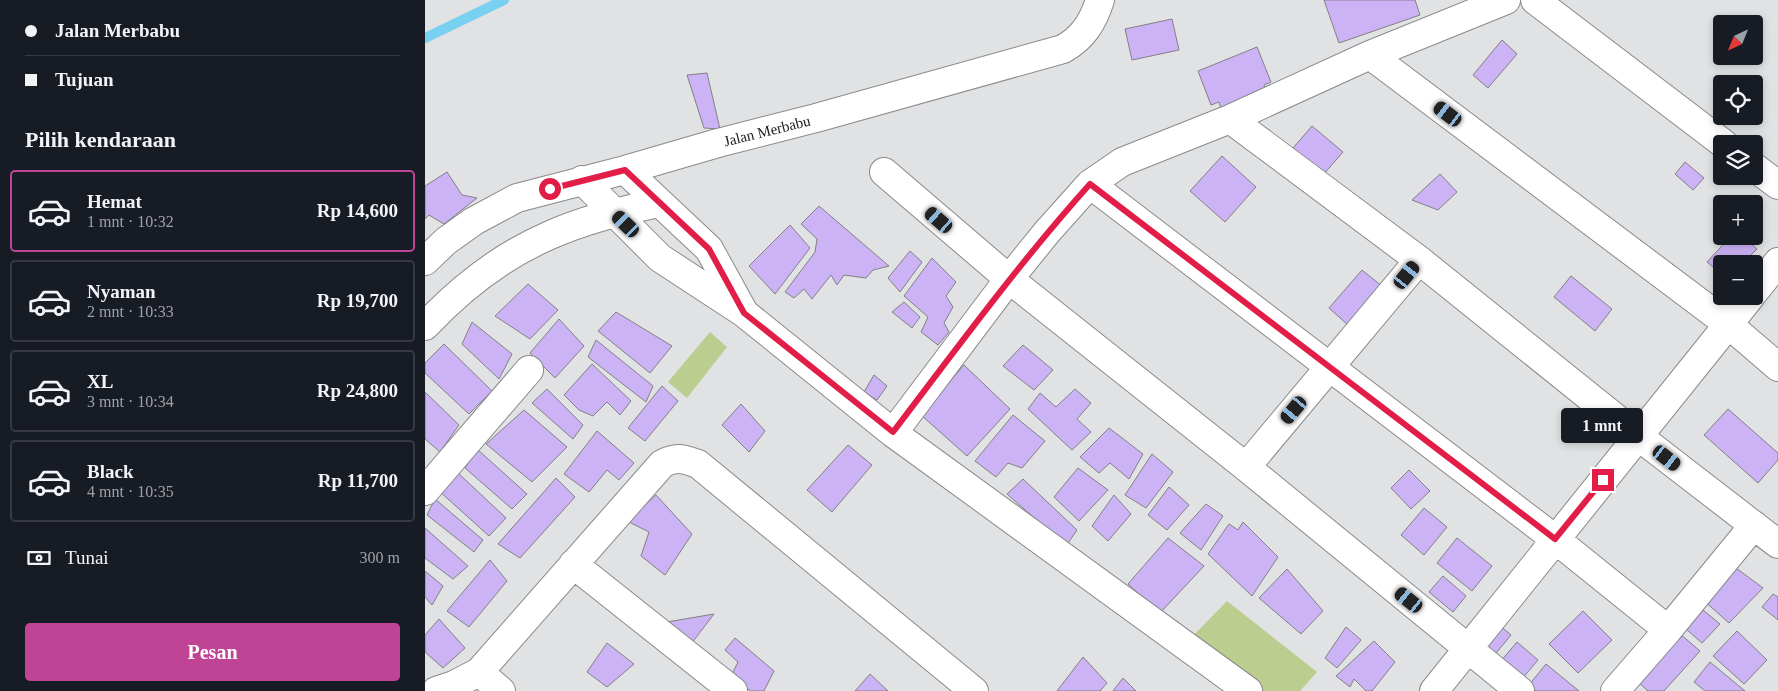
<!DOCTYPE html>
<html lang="id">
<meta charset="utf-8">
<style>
:root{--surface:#171b24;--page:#20242c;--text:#f1f3f6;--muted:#9ea1a6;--line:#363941;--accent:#bf4495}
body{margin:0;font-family:"Times New Roman",serif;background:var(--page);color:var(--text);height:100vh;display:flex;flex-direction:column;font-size:19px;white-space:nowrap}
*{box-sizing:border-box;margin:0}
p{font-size:16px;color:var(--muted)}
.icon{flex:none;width:28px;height:28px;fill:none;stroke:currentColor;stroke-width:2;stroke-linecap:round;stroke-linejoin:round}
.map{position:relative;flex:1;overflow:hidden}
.details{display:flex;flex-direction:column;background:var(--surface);width:425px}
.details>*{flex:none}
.top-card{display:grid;align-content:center;height:110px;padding:0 25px;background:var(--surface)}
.needle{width:32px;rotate:223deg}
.fabs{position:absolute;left:1288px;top:15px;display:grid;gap:10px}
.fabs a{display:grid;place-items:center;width:50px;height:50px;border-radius:5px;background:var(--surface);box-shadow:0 2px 8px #0003;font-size:25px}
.end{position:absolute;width:22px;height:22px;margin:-11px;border:6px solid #e11d48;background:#fff;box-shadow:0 0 0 2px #fff}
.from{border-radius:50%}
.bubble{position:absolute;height:35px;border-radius:5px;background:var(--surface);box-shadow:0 2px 8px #0003;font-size:16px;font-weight:700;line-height:35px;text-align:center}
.car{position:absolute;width:15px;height:30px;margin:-15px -8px;border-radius:6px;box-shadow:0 0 4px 1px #0007;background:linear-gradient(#222 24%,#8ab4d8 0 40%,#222 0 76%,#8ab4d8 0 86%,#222 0)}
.top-card b{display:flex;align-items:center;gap:18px;height:48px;font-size:19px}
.top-card b+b{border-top:1px solid var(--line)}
.top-card i{width:12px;height:12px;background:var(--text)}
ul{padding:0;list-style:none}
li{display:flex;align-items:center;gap:15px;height:82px;margin:0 10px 8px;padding:0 15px;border:2px solid var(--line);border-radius:5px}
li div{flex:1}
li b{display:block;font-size:19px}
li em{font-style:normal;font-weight:700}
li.active{border-color:var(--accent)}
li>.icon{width:45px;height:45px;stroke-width:1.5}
h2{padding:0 25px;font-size:22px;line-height:60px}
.pay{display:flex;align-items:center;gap:12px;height:55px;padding:0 25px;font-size:19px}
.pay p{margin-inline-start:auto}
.primary-button{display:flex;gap:10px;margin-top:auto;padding:10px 25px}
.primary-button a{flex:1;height:58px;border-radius:5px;background:var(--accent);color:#fff;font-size:20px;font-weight:700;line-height:58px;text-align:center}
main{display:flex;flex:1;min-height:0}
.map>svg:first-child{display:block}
.green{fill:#bbcd8f}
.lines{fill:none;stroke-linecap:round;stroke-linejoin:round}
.stream{stroke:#79d1f1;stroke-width:10}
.building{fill:#ccb3f6;stroke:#818182}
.street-casing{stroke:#898a8b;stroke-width:30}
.street{stroke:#fff;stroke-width:28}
.route{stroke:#e11d48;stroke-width:6}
.labels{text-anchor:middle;stroke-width:4;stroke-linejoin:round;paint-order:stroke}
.street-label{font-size:15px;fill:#191a1a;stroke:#fff}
</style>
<main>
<section class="details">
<div class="top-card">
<b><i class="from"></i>Jalan Merbabu</b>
<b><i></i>Tujuan</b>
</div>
<h2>Pilih kendaraan</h2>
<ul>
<li class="active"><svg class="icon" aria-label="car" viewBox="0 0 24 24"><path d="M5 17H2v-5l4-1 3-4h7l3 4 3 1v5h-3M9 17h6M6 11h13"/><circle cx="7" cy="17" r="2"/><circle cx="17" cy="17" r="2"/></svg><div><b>Hemat</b><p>1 mnt · 10:32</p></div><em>Rp 14,600</em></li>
<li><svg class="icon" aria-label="car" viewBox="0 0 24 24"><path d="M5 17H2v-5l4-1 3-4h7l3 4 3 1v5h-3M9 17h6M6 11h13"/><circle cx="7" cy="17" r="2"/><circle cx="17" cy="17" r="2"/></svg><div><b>Nyaman</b><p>2 mnt · 10:33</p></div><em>Rp 19,700</em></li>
<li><svg class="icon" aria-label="car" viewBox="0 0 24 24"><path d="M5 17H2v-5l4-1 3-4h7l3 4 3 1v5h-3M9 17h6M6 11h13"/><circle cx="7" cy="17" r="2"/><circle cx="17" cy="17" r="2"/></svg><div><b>XL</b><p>3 mnt · 10:34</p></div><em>Rp 24,800</em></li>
<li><svg class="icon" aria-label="car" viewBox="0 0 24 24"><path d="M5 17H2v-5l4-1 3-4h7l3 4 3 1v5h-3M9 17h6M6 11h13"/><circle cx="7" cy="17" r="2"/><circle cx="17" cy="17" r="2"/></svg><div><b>Black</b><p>4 mnt · 10:35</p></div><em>Rp 11,700</em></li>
</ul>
<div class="pay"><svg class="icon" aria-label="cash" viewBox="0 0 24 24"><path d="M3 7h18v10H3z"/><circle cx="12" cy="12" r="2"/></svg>Tunai<p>300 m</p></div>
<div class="primary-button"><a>Pesan</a></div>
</section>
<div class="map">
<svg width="1353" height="691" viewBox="0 0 1353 691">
<rect width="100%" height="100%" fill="#e1e2e3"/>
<path class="green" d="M 285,332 L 302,347 L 262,398 L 243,382 Z
M 802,601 L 892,672 L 875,691 L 814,691 L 759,645 Z"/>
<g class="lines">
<path class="stream" d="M 0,38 L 79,0"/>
</g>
<path class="building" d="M 899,0 L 990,0 L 995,15 L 914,43 Z
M 747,19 L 754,50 L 707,60 L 700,29 Z
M 1077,40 L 1092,54 L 1063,88 L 1048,75 Z
M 832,47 L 846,82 L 839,85 L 842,94 L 797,112 L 794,102 L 786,105 L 773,71 Z
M 282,73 L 295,129 L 279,128 L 262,75 Z
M 887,126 L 918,152 L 899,174 L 868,148 Z
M 797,156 L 831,187 L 800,222 L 765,191 Z
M 1260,162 L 1279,178 L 1268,190 L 1250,174 Z
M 22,172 L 37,195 L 52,198 L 19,224 L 4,215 L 0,219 L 0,186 Z
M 1015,174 L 1032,192 L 1013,210 L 987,200 Z
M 394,206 L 464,266 L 448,270 L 441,278 L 419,275 L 412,285 L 406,275 L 387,299 L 379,289 L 369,298 L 360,292 L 390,252 L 392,239 L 376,224 Z
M 365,225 L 385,248 L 350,294 L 324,266 Z
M 1306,236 L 1317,236 L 1332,249 L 1317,264 L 1296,264 L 1296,274 L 1282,262 Z
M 485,251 L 497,262 L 475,292 L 463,278 Z
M 507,258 L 531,282 L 521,296 L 528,307 L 519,323 L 524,332 L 513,345 L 496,332 L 503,317 L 479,296 Z
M 937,270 L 958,287 L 923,325 L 904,308 Z
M 1146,276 L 1187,309 L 1170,331 L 1129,297 Z
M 103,284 L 133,310 L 105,339 L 70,316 Z
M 479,302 L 495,317 L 487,328 L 467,312 Z
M 191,312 L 247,346 L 225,373 L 173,331 Z
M 134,319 L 159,346 L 130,378 L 105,353 Z
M 47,322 L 87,354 L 74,379 L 37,344 Z
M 171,340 L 228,386 L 221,402 L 163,357 Z
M 19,344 L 67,391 L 44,414 L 0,373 L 0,363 Z
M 598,345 L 628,370 L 609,390 L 578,366 Z
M 167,364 L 206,401 L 195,415 L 182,402 L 168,416 L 154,410 L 139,395 Z
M 539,365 L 585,409 L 542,456 L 496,415 Z
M 449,375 L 462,386 L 452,400 L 439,392 Z
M 237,386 L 253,401 L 220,441 L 203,428 Z
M 122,389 L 158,425 L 148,439 L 107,403 Z
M 650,389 L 666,403 L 652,419 L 666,432 L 647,450 L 603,409 L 615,393 L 631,407 Z
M 0,392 L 34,425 L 15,452 L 0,439 Z
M 316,404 L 340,431 L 324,452 L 297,425 Z
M 1303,409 L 1353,453 L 1353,460 L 1333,483 L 1279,435 Z
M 99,410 L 142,447 L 107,482 L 61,444 Z
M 588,415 L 620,441 L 597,468 L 583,463 L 571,477 L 550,461 Z
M 684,428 L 718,454 L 704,479 L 685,463 L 674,473 L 655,457 Z
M 172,431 L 209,463 L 194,480 L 182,470 L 164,492 L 139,474 Z
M 423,445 L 447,465 L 407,512 L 382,490 Z
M 52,449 L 102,494 L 87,509 L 40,468 Z
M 727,454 L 748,472 L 721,508 L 700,495 Z
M 653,468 L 683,490 L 654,521 L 629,497 Z
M 984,470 L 1005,491 L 986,509 L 966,488 Z
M 32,472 L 81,518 L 64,536 L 13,490 Z
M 131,478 L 150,497 L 95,558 L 73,544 Z
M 598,479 L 652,530 L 641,546 L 582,494 Z
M 744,487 L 764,505 L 742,530 L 723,515 Z
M 231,495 L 267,534 L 240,575 L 216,556 L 224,532 L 202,521 Z
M 689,495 L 706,514 L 683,541 L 667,526 Z
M 10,499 L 58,540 L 49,552 L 2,515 Z
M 781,504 L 798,516 L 776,550 L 755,533 Z
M 999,508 L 1022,527 L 999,555 L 976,535 Z
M 818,522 L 853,557 L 827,596 L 783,554 L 804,524 L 813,530 Z
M 0,528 L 43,566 L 28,579 L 0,558 Z
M 743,538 L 779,566 L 735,613 L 703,584 Z
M 1032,538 L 1067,566 L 1047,591 L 1012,563 Z
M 65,560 L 82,581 L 44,627 L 22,611 Z
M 1307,565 L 1338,588 L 1304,623 L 1277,599 Z
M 862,569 L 898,611 L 876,634 L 834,598 Z
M 0,571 L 18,586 L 7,605 L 0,597 Z
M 1018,576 L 1041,596 L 1028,612 L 1004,592 Z
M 1348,594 L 1353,597 L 1353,620 L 1337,607 Z
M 1278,610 L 1295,624 L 1277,643 L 1261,629 Z
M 1158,611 L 1187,640 L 1153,673 L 1124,644 Z
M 289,614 L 266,644 L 242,622 Z
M 14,619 L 40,648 L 18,668 L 0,652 L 0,635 Z
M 1073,624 L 1086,635 L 1067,658 L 1054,646 Z
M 921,627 L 936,640 L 912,668 L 900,658 Z
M 1312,631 L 1342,660 L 1319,684 L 1288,656 Z
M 1254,633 L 1275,651 L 1239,691 L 1223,691 L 1212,681 Z
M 310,638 L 349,671 L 339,691 L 326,691 L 305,678 L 313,662 L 300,650 Z
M 949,641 L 970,662 L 947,691 L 941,691 L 929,679 L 925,687 L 911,676 Z
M 1092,642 L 1113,660 L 1096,680 L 1075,662 Z
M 182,643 L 209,664 L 182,687 L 162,672 Z
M 658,657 L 682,683 L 675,691 L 632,691 Z
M 1285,662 L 1320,691 L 1280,691 L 1269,682 Z
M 1121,664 L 1154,691 L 1111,691 L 1104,685 Z
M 445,674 L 463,691 L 430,691 Z
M 698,678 L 711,691 L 688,691 Z"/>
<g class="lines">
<g class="street-casing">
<path id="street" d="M 1110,0 L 1299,144
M 945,55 L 1303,324 L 1353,367
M 805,119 L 994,260 L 1213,436 L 1353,544
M 1329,167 L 1353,185
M 200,170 L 284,249 L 317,309
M 459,172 L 584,279 L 821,467 L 1095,691
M 157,180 L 235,258 L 319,313 L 468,433 L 823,691
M 665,184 L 1130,539 L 1243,630
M 0,261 L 21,241 L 49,221 L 92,198 L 200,170 L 293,143 L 391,118 L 638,49 C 658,38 668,22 675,0
M 1329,292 L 1353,262
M 0,326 C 34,290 77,256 123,236 C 158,220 196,211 233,203
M 468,433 L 584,279 L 622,232 L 665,184 L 697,162 L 805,119 L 945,55 L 1081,0
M 821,467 L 994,260
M 0,491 L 104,370
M 148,564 L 308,691
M 54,672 L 76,691
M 11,691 L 29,685 L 54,672 L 237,464 C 252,456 258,459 273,464 L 549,691
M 1009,691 L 1326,296
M 1190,691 L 1243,630 L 1329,525"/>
</g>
<use href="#street" class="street"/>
</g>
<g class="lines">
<path class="route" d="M 125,189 L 200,170 L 284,249 L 319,313 L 468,432 C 532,348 594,263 665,184 L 1130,539 L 1178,480"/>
</g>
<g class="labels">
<g class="street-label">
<text transform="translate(342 131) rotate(-14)" y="5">Jalan Merbabu</text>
</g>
</g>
</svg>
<div class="fabs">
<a><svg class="needle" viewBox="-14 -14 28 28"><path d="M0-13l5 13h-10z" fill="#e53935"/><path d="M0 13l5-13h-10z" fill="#9ea1a6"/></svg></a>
<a><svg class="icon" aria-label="locate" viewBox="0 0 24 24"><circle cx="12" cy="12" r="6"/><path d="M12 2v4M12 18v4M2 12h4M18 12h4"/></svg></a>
<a><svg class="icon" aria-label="layers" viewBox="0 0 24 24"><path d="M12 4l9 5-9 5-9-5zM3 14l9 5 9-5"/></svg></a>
<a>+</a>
<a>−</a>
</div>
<i class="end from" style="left:125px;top:189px"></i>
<i class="end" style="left:1178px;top:480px"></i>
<div class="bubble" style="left:1136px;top:408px;width:82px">1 mnt</div>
<i class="car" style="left:1023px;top:114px;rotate:307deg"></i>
<i class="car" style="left:514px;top:220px;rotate:311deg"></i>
<i class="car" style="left:201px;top:224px;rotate:314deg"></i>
<i class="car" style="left:982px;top:275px;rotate:39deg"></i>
<i class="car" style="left:869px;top:410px;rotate:220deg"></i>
<i class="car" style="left:1242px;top:458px;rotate:128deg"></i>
<i class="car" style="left:984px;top:600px;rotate:309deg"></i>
</div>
</main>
